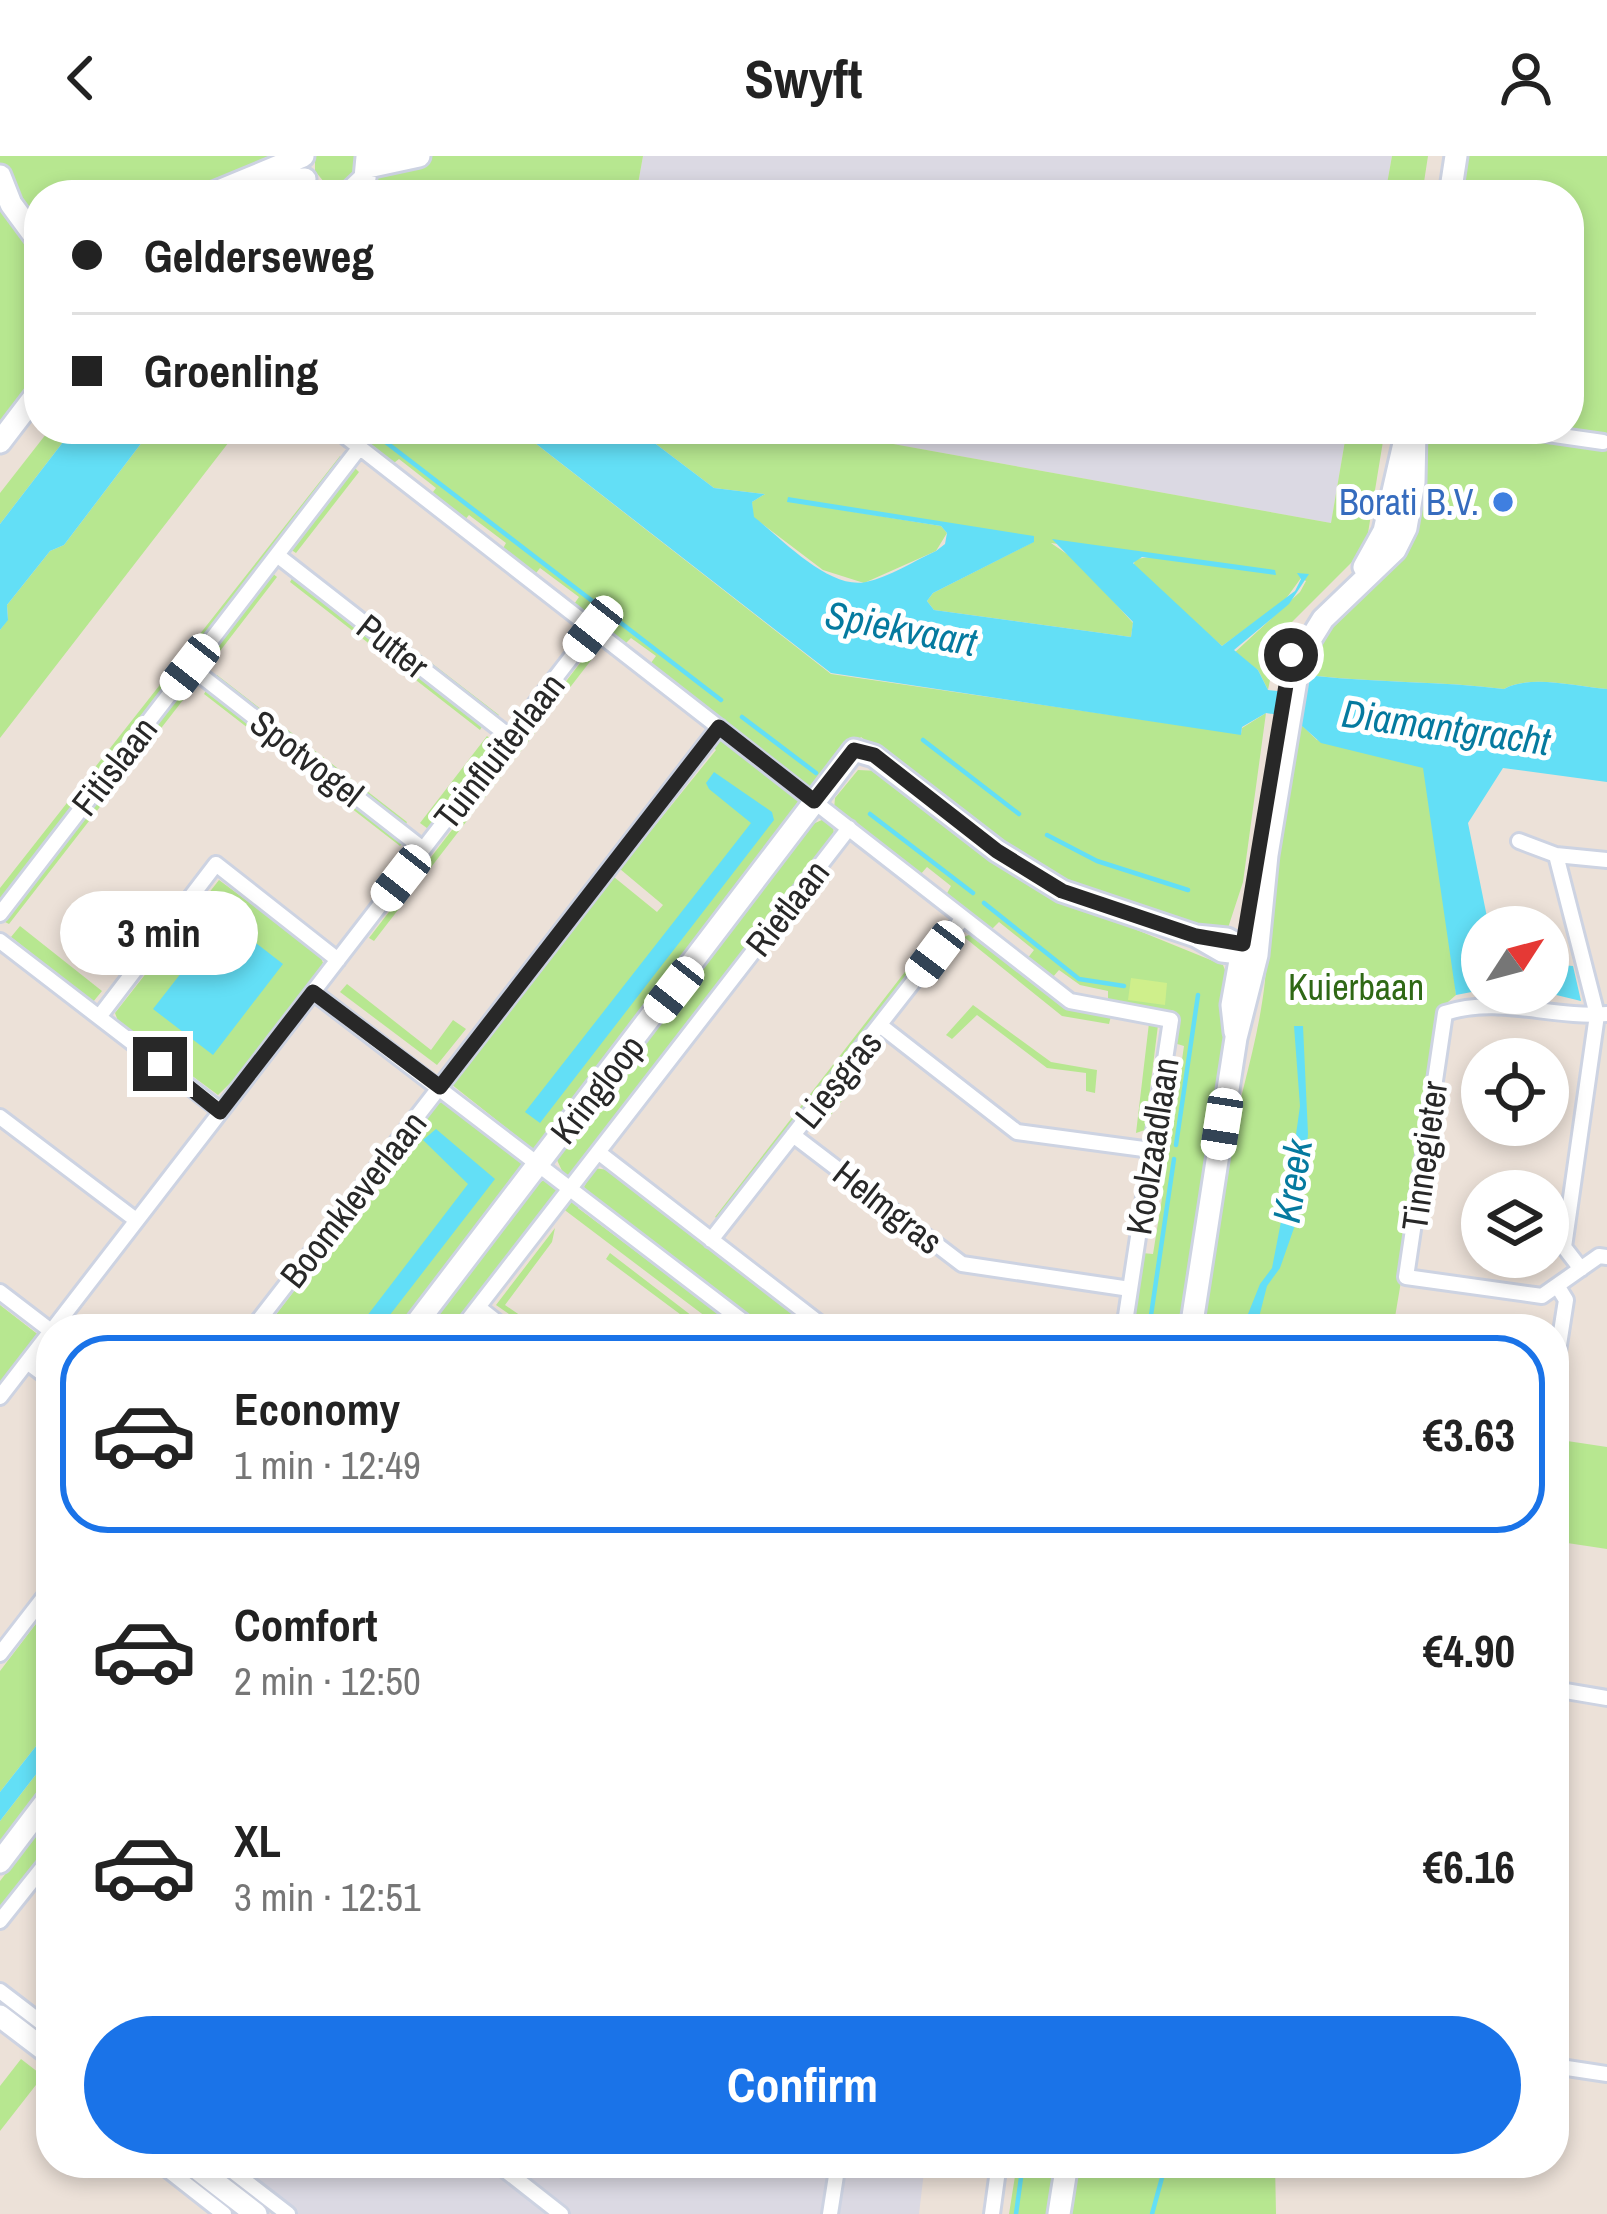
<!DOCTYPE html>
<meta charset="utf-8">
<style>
:root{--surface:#fff;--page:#f6f6f6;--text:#222;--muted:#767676;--line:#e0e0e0;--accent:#1a73e8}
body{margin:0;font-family:"Archivo Narrow",sans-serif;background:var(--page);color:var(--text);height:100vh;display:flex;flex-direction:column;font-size:45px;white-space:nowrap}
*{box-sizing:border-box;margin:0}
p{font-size:39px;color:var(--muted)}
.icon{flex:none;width:66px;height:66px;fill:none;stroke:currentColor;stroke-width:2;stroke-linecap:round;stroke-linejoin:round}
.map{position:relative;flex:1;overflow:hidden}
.drawer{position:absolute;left:36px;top:1158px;width:1533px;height:864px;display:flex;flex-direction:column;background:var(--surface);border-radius:48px;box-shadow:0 6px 18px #0003}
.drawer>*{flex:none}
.guide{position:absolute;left:24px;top:24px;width:1560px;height:264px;border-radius:48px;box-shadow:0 6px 18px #0003;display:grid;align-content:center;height:264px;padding:0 48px;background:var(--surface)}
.needle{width:78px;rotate:54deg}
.tools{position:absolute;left:1461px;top:750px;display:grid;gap:24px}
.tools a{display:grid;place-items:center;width:108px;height:108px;border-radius:50%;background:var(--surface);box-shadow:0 6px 18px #0003;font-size:60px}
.end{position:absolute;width:54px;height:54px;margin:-27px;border:15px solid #282828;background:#fff;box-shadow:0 0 0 6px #fff}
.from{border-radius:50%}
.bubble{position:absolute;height:84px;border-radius:42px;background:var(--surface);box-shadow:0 6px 18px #0003;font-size:39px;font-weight:800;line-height:84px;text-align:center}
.car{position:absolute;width:36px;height:72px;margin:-36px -18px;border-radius:15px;box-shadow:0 0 9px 3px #0007;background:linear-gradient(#fff 24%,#345 0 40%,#fff 0 76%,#345 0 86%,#fff 0)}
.guide b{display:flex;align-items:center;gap:42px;height:114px;font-size:45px}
.guide b+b{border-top:3px solid var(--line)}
.guide i{width:30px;height:30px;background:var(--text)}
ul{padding:21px 0 0;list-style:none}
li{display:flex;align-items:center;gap:36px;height:198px;margin:0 24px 18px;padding:0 24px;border:6px solid transparent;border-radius:48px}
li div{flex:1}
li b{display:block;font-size:45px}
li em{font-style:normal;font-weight:800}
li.selected{border-color:var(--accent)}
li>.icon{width:108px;height:108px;stroke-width:1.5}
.button{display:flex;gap:24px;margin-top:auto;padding:24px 48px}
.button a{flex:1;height:138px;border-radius:72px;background:var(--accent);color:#fff;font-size:48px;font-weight:800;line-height:138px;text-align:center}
header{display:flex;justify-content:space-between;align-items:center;height:156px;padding:0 48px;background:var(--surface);font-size:54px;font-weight:800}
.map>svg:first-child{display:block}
.industrial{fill:#dbd9e3}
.green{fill:#b7e790}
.pitch{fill:#cfef8b}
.water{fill:#63dff6}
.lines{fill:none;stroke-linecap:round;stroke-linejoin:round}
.stream{stroke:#63dff6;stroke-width:4.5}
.street-casing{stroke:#cdd3e2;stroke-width:20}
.secondary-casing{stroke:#cdd3e2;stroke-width:27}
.street{stroke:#fff;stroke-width:14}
.secondary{stroke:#fff;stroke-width:21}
.route{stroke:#282828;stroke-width:15}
.shop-dot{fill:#3f7fe0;stroke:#fff;stroke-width:4.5}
.labels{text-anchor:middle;stroke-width:10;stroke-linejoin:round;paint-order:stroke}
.shop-label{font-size:36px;fill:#366cbe;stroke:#fff;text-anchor:end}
.street-label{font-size:36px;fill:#282828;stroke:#fff}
.park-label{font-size:36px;fill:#2f6815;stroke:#fff}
.water-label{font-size:39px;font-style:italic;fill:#057a9f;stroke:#fff}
</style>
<header><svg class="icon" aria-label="back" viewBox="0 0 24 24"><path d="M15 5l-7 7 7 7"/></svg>Swyft<svg class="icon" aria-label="person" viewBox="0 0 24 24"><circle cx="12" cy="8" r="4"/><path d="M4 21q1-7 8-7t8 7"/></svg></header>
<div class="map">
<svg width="1607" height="2058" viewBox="0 0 1607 2058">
<rect width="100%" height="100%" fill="#ece1d8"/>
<path class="industrial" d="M 643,0 L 1392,0 L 1385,39 L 636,39 Z
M 810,273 L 1347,273 L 1331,367 Z
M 208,2007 L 925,2007 L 919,2058 L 274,2058 Z"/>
<path class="green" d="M 0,0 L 292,0 L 194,39 L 39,39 L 39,223 L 0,274 Z
M 315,0 L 358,0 L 355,20 L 344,28 L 324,26 L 315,15 Z
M 377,0 L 643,0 L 636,39 L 355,39 Z
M 1392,0 L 1428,0 L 1422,39 L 1385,39 Z
M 1461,0 L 1607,0 L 1607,533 C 1576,531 1531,518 1504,533 C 1441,525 1380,527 1317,520 L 1296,538 L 1304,494 L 1395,409 L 1407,383 L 1421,273 L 1569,273 L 1569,39 L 1455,39 Z
M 50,273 L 73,273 L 0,368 L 0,337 Z
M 152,273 L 239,273 L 0,582 L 0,474 L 8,463 L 7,449 L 50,395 L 64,389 Z
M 341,273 L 517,273 L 831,518 L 1241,578 L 1242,572 L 1266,557 L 1243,726 L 1227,775 L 1093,740 L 1007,695 L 861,581 L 821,630 L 808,632 L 648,511 L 656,500 L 631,482 L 623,490 L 572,451 L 579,441 L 540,412 L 533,421 L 501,396 L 506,387 L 469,359 L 463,366 L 430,340 L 436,332 L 399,303 L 390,310 Z
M 636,273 L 810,273 L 1331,367 L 1347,273 L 1385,273 L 1368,377 L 1356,402 L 1279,479 L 1268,534 L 1258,514 L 1233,498 L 1300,436 L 1306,425 L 1301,422 L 1285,444 L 1222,490 L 1133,413 L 1135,403 L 1151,401 L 1051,387 L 1077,405 L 1133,467 L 1131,481 L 934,454 L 927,445 L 933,437 L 1033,386 L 1034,381 L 787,345 L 941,370 L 947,377 L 936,395 L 864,427 L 823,414 L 753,361 L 752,346 L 765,338 L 714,332 Z
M 340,300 L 344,304 L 0,750 L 0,732 Z
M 354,311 L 359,316 L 296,397 L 290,393 Z
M 303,408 L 499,559 L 496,563 L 300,413 Z
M 272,417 L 277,421 L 210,508 L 203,504 Z
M 293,421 L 483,569 L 480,574 L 290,426 Z
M 587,498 L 592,503 L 374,785 L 369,782 Z
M 217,519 L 407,666 L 404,672 L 213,525 Z
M 185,530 L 190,535 L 9,768 L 3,765 Z
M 207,533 L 405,685 L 400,690 L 204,538 Z
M 1293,561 L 1317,584 L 1435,608 L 1456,839 L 1448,846 L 1393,1173 L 1201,1173 C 1210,1115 1217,1057 1228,999 C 1243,921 1277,833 1264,754 Z
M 487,580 L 497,589 L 431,675 L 420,667 Z
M 716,584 L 725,584 L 802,645 L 541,992 L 533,993 L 451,928 L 614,721 L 657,756 L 663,749 L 620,713 L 716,594 L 710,589 Z
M 858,614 L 880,615 L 1036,733 L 1223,809 L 1229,824 L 1220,931 L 1184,1173 L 1131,1169 L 1142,1097 L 1153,1098 L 1163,1036 L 1152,1033 L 1164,952 L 1175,952 L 1184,890 L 1174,887 L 1175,855 L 1108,845 L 1108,835 L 1080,829 L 1059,814 L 1052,822 L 1027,803 L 1034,794 L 999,766 L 991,774 L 946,739 L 951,730 L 927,711 L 920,719 L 834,653 L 835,642 Z
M 824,663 L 833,666 L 834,683 L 572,1019 L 564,1019 L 557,1004 L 583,965 L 813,668 Z
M 219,724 L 320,799 L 323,807 L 257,901 L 218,939 L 118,865 L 115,857 Z
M 942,768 L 949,773 L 721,1065 L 715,1061 Z
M 20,770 L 102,835 L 93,846 L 11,781 Z
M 971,778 L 1063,851 L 1111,860 L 1109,868 L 1062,860 L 964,781 Z
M 347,828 L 431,894 L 453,864 L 466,873 L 437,909 L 340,836 Z
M 973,849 L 1051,906 L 1097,914 L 1095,937 L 1086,935 L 1086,917 L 1047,912 L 977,859 L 952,883 L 946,879 Z
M 1149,867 L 1158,869 L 1145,974 L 1136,977 Z
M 875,885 L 885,889 L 817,977 L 808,971 Z
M 447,944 L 526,1011 L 404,1173 L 265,1173 L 437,948 Z
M 594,1012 L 608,1014 L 812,1173 L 764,1173 L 589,1038 L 584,1031 Z
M 546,1023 L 557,1034 L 556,1043 L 455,1173 L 424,1173 L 535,1029 Z
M 566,1046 L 581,1046 L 578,1052 L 739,1173 L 722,1173 L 562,1052 Z
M 555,1072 L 552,1086 L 505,1149 L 524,1162 L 522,1167 L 496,1149 Z
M 610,1097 L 709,1173 L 700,1173 L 606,1103 Z
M 0,1149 L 40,1180 L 0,1231 Z
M 1554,1283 L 1607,1291 L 1607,1393 L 1554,1385 Z
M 51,1448 L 51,1571 L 0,1636 L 0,1515 Z
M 51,1599 L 51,1627 L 0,1692 L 0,1665 Z
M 51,1659 L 51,1694 L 0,1760 L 0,1725 Z
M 21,1903 L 43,1920 L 0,1975 L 0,1930 Z
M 1005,2007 L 1059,2007 L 1052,2058 L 1009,2058 L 1015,2020 L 1004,2018 Z
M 1074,2007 L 1275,2007 L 1276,2058 L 1067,2058 Z"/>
<path class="pitch" d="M 1131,822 L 1167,827 L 1165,849 L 1128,844 Z"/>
<path class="water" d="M 73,273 L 152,273 L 64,389 L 50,395 L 7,449 L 8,464 L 0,474 L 0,368 Z
M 517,273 L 636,273 L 714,332 L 765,338 L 752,346 L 754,361 C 781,382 829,434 866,426 C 889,421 914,405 936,395 L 945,388 L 947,377 L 941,370 L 787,346 L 788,341 L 1034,380 L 1034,386 L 933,437 L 927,445 L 934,454 L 1131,481 L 1133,466 L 1052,383 L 1275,414 L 1276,419 L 1142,401 L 1133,407 L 1222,490 L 1295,435 L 1301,423 L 1297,417 L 1309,418 L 1289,448 L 1234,494 L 1258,514 L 1268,534 L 1296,537 L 1316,520 C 1380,527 1440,525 1504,533 C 1531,518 1576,531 1607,533 L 1607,626 L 1503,612 L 1468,667 L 1489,771 L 1482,771 L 1482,834 L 1456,839 L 1423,612 L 1321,587 L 1292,561 L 1266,557 L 1242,571 L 1241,579 L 831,517 Z
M 714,616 L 772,656 L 774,664 L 540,967 L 525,956 L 751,667 L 709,633 L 706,627 Z
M 224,762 L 283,808 L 213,899 L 153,853 Z
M 1548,808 L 1573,810 L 1581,845 L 1548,837 Z
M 1294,870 L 1303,870 L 1308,978 L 1301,1052 L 1280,1112 L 1267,1130 L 1256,1173 L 1242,1173 L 1260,1128 L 1272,1112 L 1291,1014 L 1300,950 Z
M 436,973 L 495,1023 L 379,1173 L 357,1173 L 468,1028 L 423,984 Z
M 51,1571 L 51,1599 L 0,1665 L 0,1636 Z"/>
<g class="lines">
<path class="stream" d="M 383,284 L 721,544
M 742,561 L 816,617
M 923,584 L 1019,658
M 870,658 L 973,737
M 1047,679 L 1097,705 L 1188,734
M 984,747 L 1079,823 L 1124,830
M 1176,989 L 1198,839
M 1149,1173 L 1174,1003
M 1016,2058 L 1023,2007
M 1152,2058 L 1166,2007"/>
<g class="street-casing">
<path id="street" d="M 336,273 L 1070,845 L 1171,864 L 1124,1173
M 1513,273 L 1603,286
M 277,399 L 510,581
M 190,511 L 423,693
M 1519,685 L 1556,699
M 0,758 L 360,291
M 0,785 L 221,955
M 313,836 L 753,1173
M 1607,858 C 1553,863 1498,839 1445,857 L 1406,1121 L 1542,1140 L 1599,1100 L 1607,1101
M 99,861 L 216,708 L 338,804
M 881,870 L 1017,976 L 1151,994
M 0,961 L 136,1064
M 793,979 L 962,1108 L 1130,1133
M 598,996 L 827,1173
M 711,1084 L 963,762
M 1581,1113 L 1564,1091 L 1597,859 L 1556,699 L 1607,704
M 0,1136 L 51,1175
M 478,1151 L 506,1173
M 53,1173 L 593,473
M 252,1173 L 719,571
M 461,1173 L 849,672
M 27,1206 L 51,1224
M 1554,1221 L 1566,1144 L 1558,1131
M 0,1241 L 51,1175
M 0,1498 L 51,1432
M 1554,1533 L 1607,1542
M 0,1765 L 51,1701
M 0,1835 L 51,1874
M 1554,1910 L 1607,1918
M 159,2007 L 224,2058
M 222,2007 L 288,2058
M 496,2007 L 561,2058
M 830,2058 L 838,2007
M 992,2058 L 999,2007"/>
</g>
<g class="secondary-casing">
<path id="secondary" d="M 368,11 L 419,0
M 0,20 L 11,48 L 39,86
M 252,26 L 305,23
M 209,39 L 303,0
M 347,39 L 365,22 L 367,1
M 1450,39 L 1456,0
M 0,286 L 39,235
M 1364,411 L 1384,375 L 1405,283
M 1235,876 L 1232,849 L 1243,788
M 412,1173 L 854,594 L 874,600 L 997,695 L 1062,735 L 1196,780 L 1227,783 L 1257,799 L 1222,795 L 1196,780
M 1191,1173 L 1236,882 L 1257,799 L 1267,699 L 1300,500 L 1323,463 L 1395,394 L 1406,372 L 1414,326 L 1415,273
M 0,1706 L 51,1639
M 0,1860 L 51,1899
M 190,2007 L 256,2058
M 1059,2058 L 1067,2007"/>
</g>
<use href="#street" class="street"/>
<use href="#secondary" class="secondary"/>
</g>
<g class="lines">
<path class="route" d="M 160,908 L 220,956 L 313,836 L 440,931 L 719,571 L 814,645 L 854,594 L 874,599 L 997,695 L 1062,735 L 1196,780 L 1243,788 L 1291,499"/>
</g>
<circle class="shop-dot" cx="1503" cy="346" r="12"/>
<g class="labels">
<g class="shop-label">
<text x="1479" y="359">Borati B.V.</text>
</g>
<g class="street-label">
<text transform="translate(393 490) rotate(38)" y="13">Putter</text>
<text transform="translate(499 595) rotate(-52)" y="13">Tuinfluiterlaan</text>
<text transform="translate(307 602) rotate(38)" y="13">Spotvogel</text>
<text transform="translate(114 610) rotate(-52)" y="13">Fitislaan</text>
<text transform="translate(787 752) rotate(-52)" y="13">Rietlaan</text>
<text transform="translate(838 923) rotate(-51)" y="13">Liesgras</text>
<text transform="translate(597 933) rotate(-52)" y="13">Kringloop</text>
<text transform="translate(1152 990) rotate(-81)" y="13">Koolzaadlaan</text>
<text transform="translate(1424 1000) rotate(-82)" y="13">Tinnegieter</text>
<text transform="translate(353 1043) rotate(-52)" y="13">Boomkleverlaan</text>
<text transform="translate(888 1051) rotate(38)" y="13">Helmgras</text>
</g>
<g class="park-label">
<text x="1356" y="844">Kuierbaan</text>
</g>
<g class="water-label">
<text transform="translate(901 472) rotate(11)" y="14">Spiekvaart</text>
<text transform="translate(1446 571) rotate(8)" y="14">Diamantgracht</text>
<text transform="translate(1292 1025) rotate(-81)" y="14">Kreek</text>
</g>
</g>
</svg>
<div class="tools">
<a><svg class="needle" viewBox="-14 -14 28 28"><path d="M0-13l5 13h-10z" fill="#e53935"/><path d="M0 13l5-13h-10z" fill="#767676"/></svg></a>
<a><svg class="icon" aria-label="locate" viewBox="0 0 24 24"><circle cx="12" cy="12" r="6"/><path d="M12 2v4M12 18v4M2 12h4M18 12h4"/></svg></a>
<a><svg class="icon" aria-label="layers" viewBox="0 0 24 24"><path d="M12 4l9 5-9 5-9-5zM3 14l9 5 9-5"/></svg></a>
</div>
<i class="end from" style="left:1291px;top:499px"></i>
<i class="end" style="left:160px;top:908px"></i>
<div class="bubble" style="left:60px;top:735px;width:198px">3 min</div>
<i class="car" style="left:593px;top:473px;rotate:218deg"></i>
<i class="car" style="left:190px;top:511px;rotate:218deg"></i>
<i class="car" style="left:401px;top:722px;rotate:218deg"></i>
<i class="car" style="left:935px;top:798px;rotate:217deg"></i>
<i class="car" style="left:674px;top:834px;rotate:218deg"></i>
<i class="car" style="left:1222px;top:968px;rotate:189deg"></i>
<div class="guide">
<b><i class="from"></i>Gelderseweg</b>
<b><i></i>Groenling</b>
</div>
<section class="drawer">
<ul>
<li class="selected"><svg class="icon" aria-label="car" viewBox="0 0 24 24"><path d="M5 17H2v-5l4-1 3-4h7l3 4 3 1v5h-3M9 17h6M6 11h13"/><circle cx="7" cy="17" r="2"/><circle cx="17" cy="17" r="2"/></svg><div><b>Economy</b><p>1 min · 12:49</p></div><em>€3.63</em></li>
<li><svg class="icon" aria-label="car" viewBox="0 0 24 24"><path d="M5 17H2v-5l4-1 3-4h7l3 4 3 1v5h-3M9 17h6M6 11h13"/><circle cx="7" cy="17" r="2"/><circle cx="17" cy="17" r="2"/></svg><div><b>Comfort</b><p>2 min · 12:50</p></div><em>€4.90</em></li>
<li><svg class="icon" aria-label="car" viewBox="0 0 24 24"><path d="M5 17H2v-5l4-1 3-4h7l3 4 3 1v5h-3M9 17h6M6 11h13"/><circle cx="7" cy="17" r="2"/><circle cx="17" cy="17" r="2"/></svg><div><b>XL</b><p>3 min · 12:51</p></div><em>€6.16</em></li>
</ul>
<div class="button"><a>Confirm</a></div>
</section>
</div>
